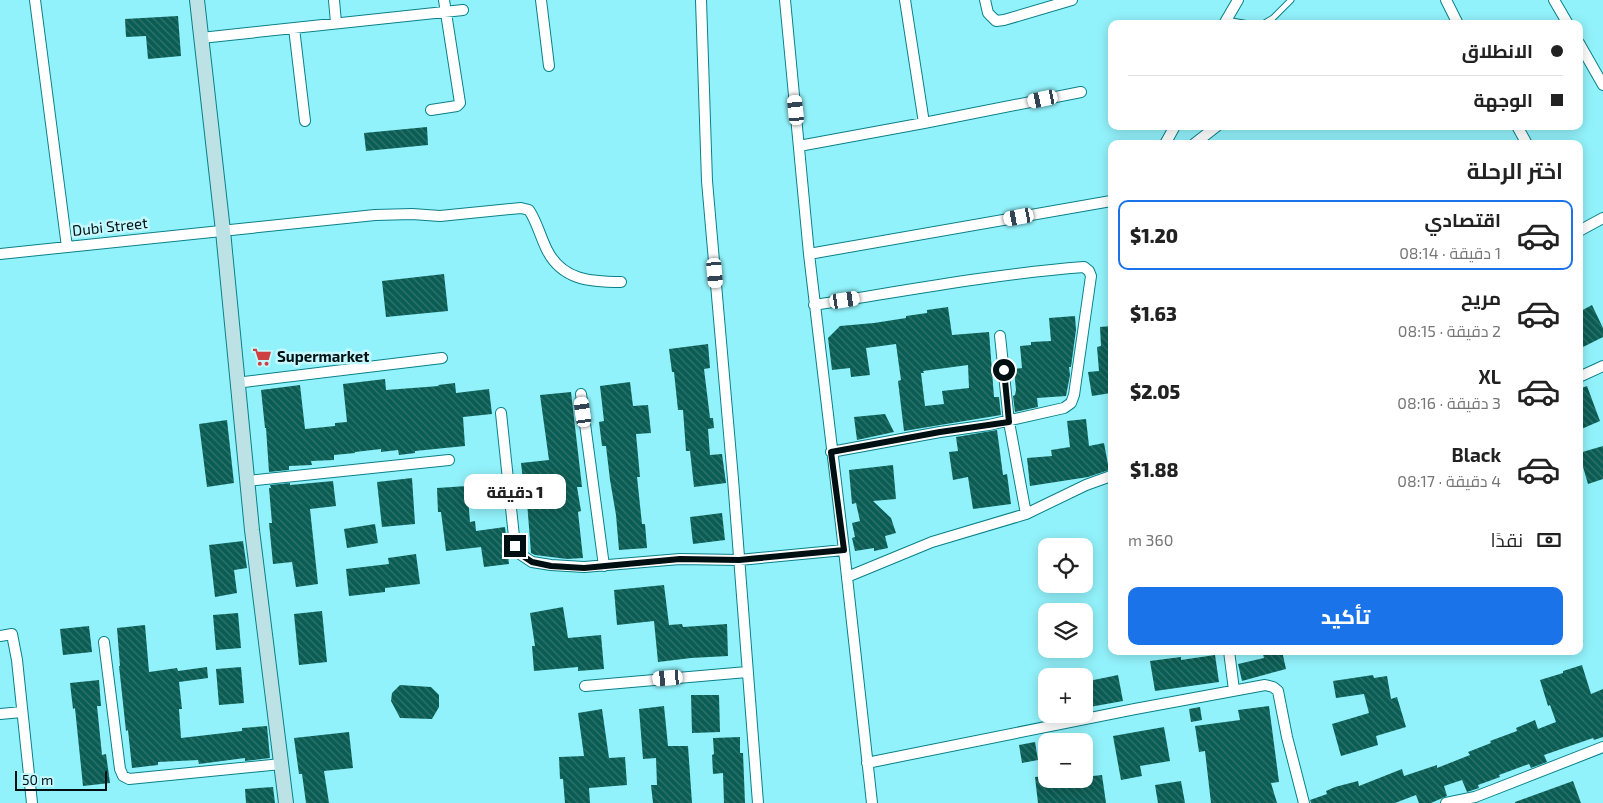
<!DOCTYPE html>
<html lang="ar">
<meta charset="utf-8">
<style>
:root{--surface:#fff;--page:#f2f2f2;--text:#222;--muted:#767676;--line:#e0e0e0;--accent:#1a73e8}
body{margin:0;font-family:"Exo 2",Cairo,sans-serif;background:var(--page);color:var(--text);direction:rtl;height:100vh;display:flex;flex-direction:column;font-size:19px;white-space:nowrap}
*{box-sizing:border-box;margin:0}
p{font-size:16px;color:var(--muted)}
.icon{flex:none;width:28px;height:28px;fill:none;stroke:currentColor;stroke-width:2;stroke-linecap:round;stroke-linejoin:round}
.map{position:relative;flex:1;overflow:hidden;direction:ltr}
.side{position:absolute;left:1108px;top:140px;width:475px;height:515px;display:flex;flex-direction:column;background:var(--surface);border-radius:10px;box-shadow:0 2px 12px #0003;direction:rtl}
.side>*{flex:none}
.top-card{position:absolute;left:1108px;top:20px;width:475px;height:110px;border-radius:10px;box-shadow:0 2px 12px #0003;direction:rtl;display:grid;align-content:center;height:110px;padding:0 20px;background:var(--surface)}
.tools{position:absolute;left:1038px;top:538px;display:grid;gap:10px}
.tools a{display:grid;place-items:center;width:55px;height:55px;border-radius:10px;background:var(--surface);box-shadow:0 2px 12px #0003;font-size:25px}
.scale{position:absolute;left:15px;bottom:12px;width:92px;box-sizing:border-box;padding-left:5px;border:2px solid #000f11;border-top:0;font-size:14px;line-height:18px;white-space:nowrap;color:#000f11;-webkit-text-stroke:4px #c2f8fe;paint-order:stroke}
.end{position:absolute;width:22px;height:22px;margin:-11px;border:6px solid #000f11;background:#fff;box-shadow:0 0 0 2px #fff}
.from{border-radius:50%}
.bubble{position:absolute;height:35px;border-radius:10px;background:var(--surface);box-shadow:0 2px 12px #0003;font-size:16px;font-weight:800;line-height:35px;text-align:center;direction:rtl}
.car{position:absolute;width:15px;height:30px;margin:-15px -8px;border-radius:6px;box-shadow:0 0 4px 1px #0007;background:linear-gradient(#fff 24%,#345 0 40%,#fff 0 76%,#345 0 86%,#fff 0)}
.top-card b{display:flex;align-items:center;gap:18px;height:48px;font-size:19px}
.top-card b+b{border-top:1px solid var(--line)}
.top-card i{width:12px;height:12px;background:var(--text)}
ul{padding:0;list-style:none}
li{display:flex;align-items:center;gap:15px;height:70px;margin:0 10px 8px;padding:0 10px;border:2px solid transparent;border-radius:10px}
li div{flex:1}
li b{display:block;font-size:19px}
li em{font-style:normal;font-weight:800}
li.current{border-color:var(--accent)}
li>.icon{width:45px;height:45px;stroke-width:1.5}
h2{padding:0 20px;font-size:22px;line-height:60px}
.pay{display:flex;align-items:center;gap:12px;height:55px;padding:0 20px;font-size:19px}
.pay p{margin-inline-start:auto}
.primary-button{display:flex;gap:10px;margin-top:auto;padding:10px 20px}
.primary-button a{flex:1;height:58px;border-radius:10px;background:var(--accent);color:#fff;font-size:20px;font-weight:800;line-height:58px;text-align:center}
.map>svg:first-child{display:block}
.building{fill:url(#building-back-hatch);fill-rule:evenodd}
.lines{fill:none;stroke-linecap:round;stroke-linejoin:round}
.lane-casing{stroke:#0a8089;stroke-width:7}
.street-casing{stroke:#0a8089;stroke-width:12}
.secondary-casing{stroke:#0a8089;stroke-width:16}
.lane{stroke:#fff;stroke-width:5}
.street{stroke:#fff;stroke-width:10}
.secondary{stroke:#bce2e6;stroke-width:14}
.route{stroke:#000f11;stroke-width:6}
.labels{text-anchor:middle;stroke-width:5;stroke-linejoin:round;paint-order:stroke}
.street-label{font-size:15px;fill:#000f11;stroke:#c2f8fe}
.poi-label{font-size:15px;font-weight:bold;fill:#000f11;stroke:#c2f8fe;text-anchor:start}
</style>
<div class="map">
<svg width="1603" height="803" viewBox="0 0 1603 803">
<defs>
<pattern id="building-back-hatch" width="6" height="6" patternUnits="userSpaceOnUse" patternTransform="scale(1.25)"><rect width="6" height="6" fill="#0a5d54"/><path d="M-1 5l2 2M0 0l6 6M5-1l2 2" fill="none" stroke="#34746d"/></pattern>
</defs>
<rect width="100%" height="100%" fill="#92f2fb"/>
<path class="building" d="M 178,16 L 181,56 L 148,59 L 146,36 L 126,37 L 125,19 Z
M 427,127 L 428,145 L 366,151 L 364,133 Z
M 444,274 L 448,311 L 386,317 L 382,281 Z
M 1592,305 L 1603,328 L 1603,337 L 1579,349 L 1579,312 Z
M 948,307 L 952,335 L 989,332 L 994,397 L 999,397 L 1001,415 L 904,431 L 898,381 L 901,380 L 896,344 L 866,348 L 870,375 L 851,377 L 850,368 L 832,370 L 828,338 L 840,326 L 874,323 L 906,318 L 906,316 L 927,313 L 927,310 ZM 968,365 L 969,388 L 942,391 L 944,404 L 925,406 L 921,373 L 924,373 L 923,371 Z
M 1075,316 L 1076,330 L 1071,367 L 1069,367 L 1070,375 L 1066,396 L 1037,398 L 1038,407 L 1015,412 L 1013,396 L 1015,395 L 1016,390 L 1014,369 L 1022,368 L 1020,346 L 1031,345 L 1031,342 L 1051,341 L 1049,318 Z
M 1111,326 L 1111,393 L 1092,396 L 1088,372 L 1099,371 L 1097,347 L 1101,346 L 1100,327 Z
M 708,344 L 710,368 L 704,369 L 710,418 L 713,418 L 714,428 L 708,429 L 710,455 L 722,454 L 726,483 L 694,487 L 690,451 L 686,451 L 683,410 L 678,410 L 674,372 L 672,372 L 669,349 Z
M 385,379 L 386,390 L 439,386 L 438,385 L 455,383 L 456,393 L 489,389 L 492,414 L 463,417 L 465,446 L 415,451 L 415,453 L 399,455 L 398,450 L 381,452 L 381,449 L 355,452 L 355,453 L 334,455 L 334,460 L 311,461 L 312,465 L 289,466 L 289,470 L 269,472 L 266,428 L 265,428 L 261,390 L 300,385 L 305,429 L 335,426 L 335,423 L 347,422 L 343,384 Z
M 630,382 L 633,406 L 648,405 L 651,433 L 636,434 L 640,477 L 637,477 L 642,524 L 645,524 L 647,548 L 619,550 L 616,515 L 610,480 L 606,446 L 602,446 L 599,422 L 604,421 L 600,386 Z
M 1587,386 L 1600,421 L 1579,430 L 1579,389 Z
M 571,392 L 582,487 L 577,487 L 581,511 L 578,512 L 583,558 L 567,559 L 535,555 L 531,553 L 526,489 L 524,489 L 521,463 L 549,460 L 540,395 Z
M 885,414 L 894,432 L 857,440 L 854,417 Z
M 1086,419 L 1089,446 L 1104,443 L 1109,470 L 1088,477 L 1030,486 L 1027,458 L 1052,456 L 1051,450 L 1070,447 L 1067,421 Z
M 227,420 L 234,483 L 207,487 L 199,424 Z
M 997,430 L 1003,475 L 1007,474 L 1011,504 L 973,509 L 968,477 L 953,480 L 949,452 L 958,451 L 956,437 Z
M 1603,446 L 1603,479 L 1588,484 L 1579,453 Z
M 893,465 L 896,499 L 873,501 L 891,518 L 896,533 L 885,536 L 888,548 L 874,551 L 874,548 L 855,551 L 852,538 L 855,537 L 852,523 L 860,521 L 856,503 L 852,504 L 849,470 Z
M 412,478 L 415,524 L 382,527 L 377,482 Z
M 333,481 L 336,506 L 310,509 L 318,584 L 296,587 L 292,562 L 273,564 L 269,523 L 272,523 L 269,488 L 271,488 L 270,485 L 290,483 L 290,485 Z
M 467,486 L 470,522 L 475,521 L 476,531 L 505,527 L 509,564 L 484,567 L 481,547 L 446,551 L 441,512 L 438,512 L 437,488 Z
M 722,513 L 725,540 L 693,544 L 690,517 Z
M 375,524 L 378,543 L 347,548 L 344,529 Z
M 243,541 L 247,568 L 234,570 L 237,593 L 215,597 L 209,545 Z
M 416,554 L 420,584 L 385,588 L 385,592 L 349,596 L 346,569 L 389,564 L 388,558 Z
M 664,585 L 669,625 L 682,624 L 683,627 L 727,624 L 728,656 L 691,658 L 658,662 L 654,621 L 617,625 L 614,590 Z
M 563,607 L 568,638 L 601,635 L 604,669 L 578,671 L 578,667 L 534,671 L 532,646 L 535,646 L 530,613 Z
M 322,611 L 327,662 L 299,665 L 294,614 Z
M 238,613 L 241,648 L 216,650 L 213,615 Z
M 145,625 L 149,672 L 177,668 L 178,671 L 207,667 L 208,678 L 179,682 L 182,709 L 179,709 L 181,738 L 242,731 L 242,728 L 267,726 L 270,758 L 245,761 L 245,758 L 199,764 L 198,760 L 158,762 L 158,765 L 132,768 L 128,730 L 126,731 L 119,666 L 120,666 L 117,628 Z
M 89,626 L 92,652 L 63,655 L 60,629 Z
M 1262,651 L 1282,651 L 1286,669 L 1242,681 L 1238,664 L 1264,658 Z
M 1215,655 L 1219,682 L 1155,691 L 1150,661 L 1181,657 L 1181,660 Z
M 1582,665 L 1591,694 L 1603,689 L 1603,737 L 1594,740 L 1593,738 L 1544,755 L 1547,762 L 1531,768 L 1529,764 L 1499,775 L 1500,777 L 1478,785 L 1479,788 L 1467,792 L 1462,780 L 1444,786 L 1447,796 L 1431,803 L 1419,803 L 1416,795 L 1395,803 L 1311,803 L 1310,800 L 1327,794 L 1326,791 L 1335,787 L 1358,781 L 1359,786 L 1402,769 L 1404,776 L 1437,765 L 1437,768 L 1470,755 L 1468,752 L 1491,743 L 1490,741 L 1517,731 L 1516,728 L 1535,720 L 1538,729 L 1556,722 L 1550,705 L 1548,706 L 1540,680 L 1563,673 L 1563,671 Z
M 241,667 L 244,703 L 219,705 L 216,669 Z
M 1118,675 L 1123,701 L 1084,708 L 1084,682 Z
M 1373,675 L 1374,678 L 1387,676 L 1391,699 L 1397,697 L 1406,727 L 1376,736 L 1378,745 L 1341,756 L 1332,724 L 1369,713 L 1364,694 L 1336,698 L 1333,681 Z
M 99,680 L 101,706 L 97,706 L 102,755 L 106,754 L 110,783 L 83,786 L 75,708 L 73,709 L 70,683 Z
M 400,685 L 431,687 L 439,695 L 439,707 L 432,719 L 400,718 L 391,701 L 392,693 Z
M 691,695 L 719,695 L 720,732 L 692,733 Z
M 664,706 L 668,746 L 688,746 L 692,803 L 653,803 L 651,785 L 657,785 L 656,758 L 643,759 L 639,709 Z
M 1269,706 L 1279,782 L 1271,783 L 1277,803 L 1211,803 L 1205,751 L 1199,752 L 1195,726 L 1240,720 L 1238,710 Z
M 1200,707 L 1202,720 L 1191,722 L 1189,709 Z
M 602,709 L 609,758 L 625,757 L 627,785 L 589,788 L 590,803 L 565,803 L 563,779 L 560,779 L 559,757 L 584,756 L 578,713 Z
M 1164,727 L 1170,761 L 1140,766 L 1142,776 L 1121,780 L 1113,736 Z
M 349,732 L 353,768 L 324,771 L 329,803 L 306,803 L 302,774 L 299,774 L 294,738 Z
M 740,737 L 740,753 L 743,753 L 745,803 L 724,803 L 723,773 L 713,774 L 712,755 L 714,754 L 713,738 Z
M 1035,742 L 1038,760 L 1022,763 L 1019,745 Z
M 1102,775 L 1106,803 L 1038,803 L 1035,777 L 1046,776 L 1046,779 L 1084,779 L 1084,777 Z
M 1181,781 L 1185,803 L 1158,803 L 1155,785 Z
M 1573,781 L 1581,803 L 1515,803 L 1515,802 Z
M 273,787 L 275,803 L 246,803 L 245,789 Z"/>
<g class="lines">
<g class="lane-casing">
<path id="lane" d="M 1226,20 L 1249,24
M 1263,24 L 1273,18 L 1291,0"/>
</g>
<g class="street-casing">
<path id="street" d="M 35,0 L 67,247
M 334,0 L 336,23
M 541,0 L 549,66
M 701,0 L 707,181 L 733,479 L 758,803
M 785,0 L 809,254 L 844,550 L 872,803
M 985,0 L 988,13 L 996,21 L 1004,20 L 1072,0
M 1446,0 L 1458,24
M 1554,0 L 1568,24
M 1224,24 L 1238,0
M 294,28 L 305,121
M 201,38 L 463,10
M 1579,43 L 1603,85
M 431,110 L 457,106 L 460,103 L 444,0
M 924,123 L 1081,92
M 1517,126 L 1527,144
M 1165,144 L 1175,126
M 1194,144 L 1217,126
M 799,146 L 924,123 L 905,0
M 1579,231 L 1603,218
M 0,254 L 375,215 L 412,214 L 440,216 L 521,208 L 529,210 C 537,222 540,236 547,250 C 562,280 590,282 621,282
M 809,254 L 1111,201
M 814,305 C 904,291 993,274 1084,267 L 1089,271 L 1091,276 L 1074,395 L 1071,403 L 1064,408 L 989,425 L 940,432 L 831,452
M 1000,336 L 1009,422 L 1026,514
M 1579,377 L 1603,366
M 236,383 L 442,358
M 581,394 L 604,566
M 501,413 L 515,546 L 520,554 L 532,562 L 551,565 L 584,567 L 680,559 L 739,560 L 844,550
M 247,481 L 449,460
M 847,577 L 932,542 L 1026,514 L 1086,485 L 1111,476
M 0,636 L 12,634 L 17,660 L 32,803
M 104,642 L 120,769 L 123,776 L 129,779 L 281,764
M 1229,651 L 1234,690
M 585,686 L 747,672
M 0,714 L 22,712
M 867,763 L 1135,709 L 1265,685 L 1273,687 L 1278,691 L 1287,737 L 1304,803
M 1446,803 L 1475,797 L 1603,747"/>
</g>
<g class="secondary-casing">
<path id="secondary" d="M 197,0 L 223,231 L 252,530 L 286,803"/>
</g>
<use href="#lane" class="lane"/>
<use href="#street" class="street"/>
<use href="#secondary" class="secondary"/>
</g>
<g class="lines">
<path class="route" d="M 515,546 L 520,554 L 532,562 L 551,566 L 584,568 L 680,559 L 739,560 L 844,550 L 831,452 L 940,432 L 1009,422 L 1004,370"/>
</g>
<defs>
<g id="supermarket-bare" transform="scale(1.5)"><path d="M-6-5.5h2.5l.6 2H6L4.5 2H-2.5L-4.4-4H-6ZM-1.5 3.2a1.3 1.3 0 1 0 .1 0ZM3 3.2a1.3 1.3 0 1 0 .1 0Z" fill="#cf4043" stroke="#c2f8fe" stroke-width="2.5" paint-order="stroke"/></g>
</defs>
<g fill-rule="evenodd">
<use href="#supermarket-bare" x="262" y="357"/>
</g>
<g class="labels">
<g class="street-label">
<text transform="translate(110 227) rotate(-6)" y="5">Dubi Street</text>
</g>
<g class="poi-label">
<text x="277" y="362">Supermarket</text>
</g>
</g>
</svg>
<div class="tools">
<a><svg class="icon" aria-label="locate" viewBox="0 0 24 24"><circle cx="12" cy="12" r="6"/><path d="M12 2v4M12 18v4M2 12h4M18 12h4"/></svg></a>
<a><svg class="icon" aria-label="layers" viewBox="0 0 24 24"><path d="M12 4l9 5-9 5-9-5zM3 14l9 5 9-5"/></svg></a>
<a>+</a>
<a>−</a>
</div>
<div class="scale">50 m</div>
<i class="end from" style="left:1004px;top:370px"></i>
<i class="end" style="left:515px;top:546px"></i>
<div class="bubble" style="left:464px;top:474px;width:102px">1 دقيقة</div>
<i class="car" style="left:1043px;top:99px;rotate:258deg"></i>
<i class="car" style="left:796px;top:110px;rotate:354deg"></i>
<i class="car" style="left:1019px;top:217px;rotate:260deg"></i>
<i class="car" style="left:715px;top:273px;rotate:175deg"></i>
<i class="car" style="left:845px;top:300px;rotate:81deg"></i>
<i class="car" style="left:583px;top:412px;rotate:352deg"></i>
<i class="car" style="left:668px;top:678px;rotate:265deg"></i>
<div class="top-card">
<b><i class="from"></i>الانطلاق</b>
<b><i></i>الوجهة</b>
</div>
<section class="side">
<h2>اختر الرحلة</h2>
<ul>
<li class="current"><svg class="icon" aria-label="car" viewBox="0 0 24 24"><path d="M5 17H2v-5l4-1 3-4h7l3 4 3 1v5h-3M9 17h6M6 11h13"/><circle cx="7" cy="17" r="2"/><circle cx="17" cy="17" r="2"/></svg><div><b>اقتصادي</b><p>1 دقيقة · 08:14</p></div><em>$1.20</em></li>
<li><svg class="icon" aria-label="car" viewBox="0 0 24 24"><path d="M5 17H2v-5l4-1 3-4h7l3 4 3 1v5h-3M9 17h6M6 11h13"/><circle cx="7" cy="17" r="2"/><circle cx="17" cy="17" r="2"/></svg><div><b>مريح</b><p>2 دقيقة · 08:15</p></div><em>$1.63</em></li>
<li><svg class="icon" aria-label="car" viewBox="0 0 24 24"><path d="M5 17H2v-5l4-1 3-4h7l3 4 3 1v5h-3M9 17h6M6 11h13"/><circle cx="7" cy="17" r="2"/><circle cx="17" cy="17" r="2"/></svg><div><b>XL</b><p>3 دقيقة · 08:16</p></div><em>$2.05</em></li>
<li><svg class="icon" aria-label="car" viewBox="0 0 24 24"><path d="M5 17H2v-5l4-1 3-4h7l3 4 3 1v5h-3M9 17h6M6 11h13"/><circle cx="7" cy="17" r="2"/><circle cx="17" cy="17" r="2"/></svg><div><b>Black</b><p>4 دقيقة · 08:17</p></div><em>$1.88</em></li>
</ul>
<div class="pay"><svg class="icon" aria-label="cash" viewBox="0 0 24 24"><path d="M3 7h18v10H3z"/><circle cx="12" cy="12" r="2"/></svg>نقدًا<p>360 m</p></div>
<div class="primary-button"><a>تأكيد</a></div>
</section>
</div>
